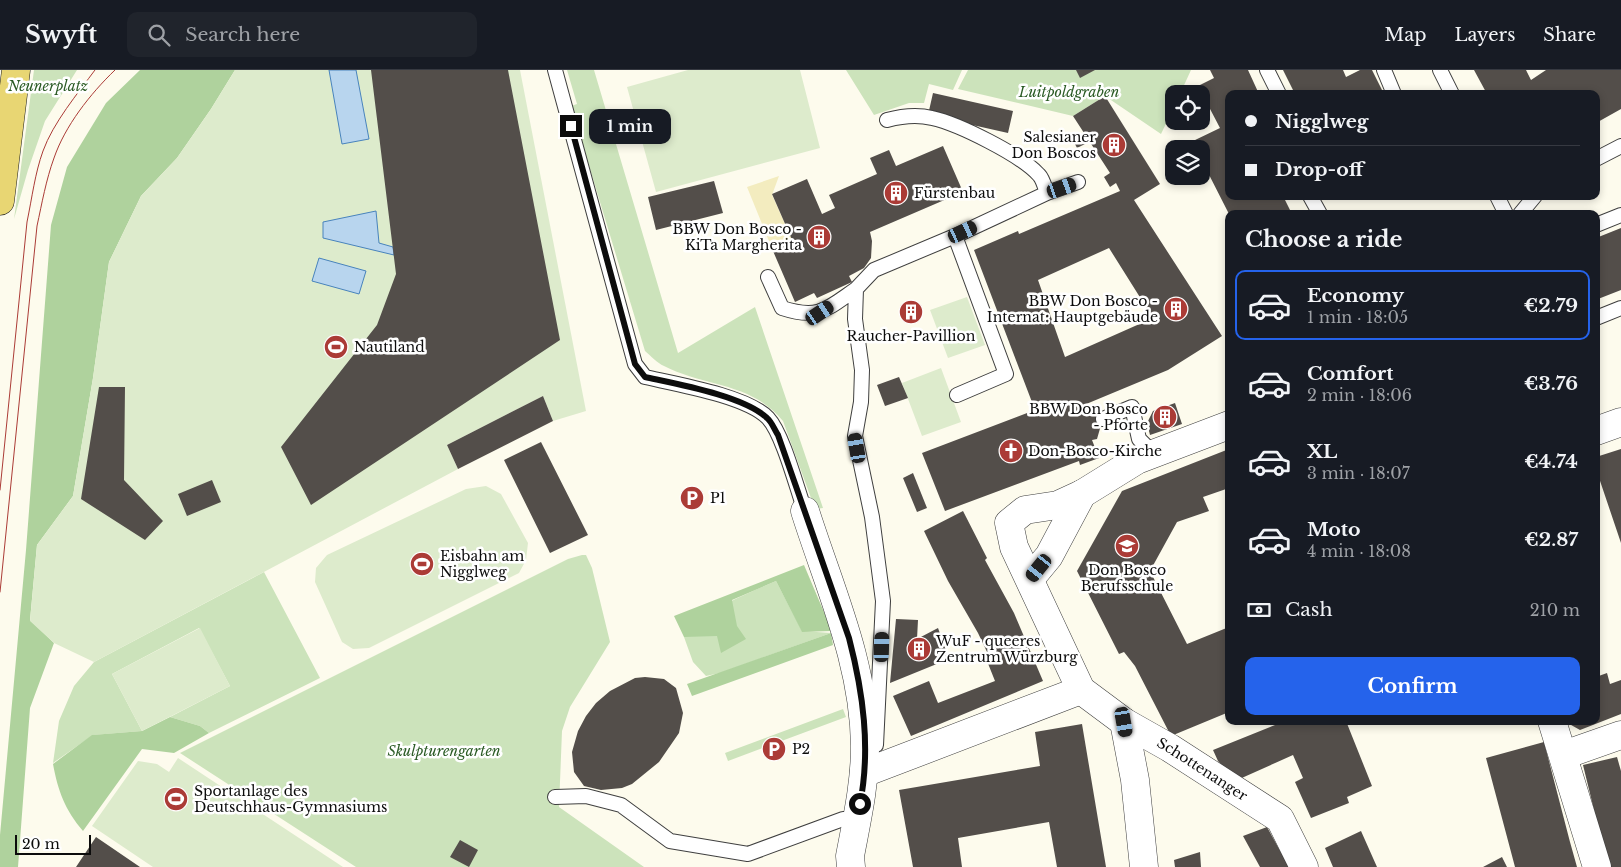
<!DOCTYPE html>
<meta charset="utf-8">
<style>
:root{--surface:#171b24;--page:#20242c;--text:#f1f3f6;--muted:#9ea1a6;--line:#363941;--accent:#2563eb}
body{margin:0;font-family:"Libre Baskerville",serif;background:var(--page);color:var(--text);height:100vh;display:flex;flex-direction:column;font-size:19px;white-space:nowrap}
*{box-sizing:border-box;margin:0}
p{font-size:16px;color:var(--muted)}
.icon{flex:none;width:28px;height:28px;fill:none;stroke:currentColor;stroke-width:2;stroke-linecap:round;stroke-linejoin:round}
.map{position:relative;flex:1;overflow:hidden}
.sheet{position:absolute;left:1225px;top:140px;width:375px;height:515px;display:flex;flex-direction:column;background:var(--surface);border-radius:10px;box-shadow:0 2px 8px #0003}
.sheet>*{flex:none}
.hud{position:absolute;left:1225px;top:20px;width:375px;height:110px;border-radius:10px;box-shadow:0 2px 8px #0003;display:grid;align-content:center;height:110px;padding:0 20px;background:var(--surface)}
.tools{position:absolute;left:1165px;top:15px;display:grid;gap:10px}
.tools a{display:grid;place-items:center;width:45px;height:45px;border-radius:10px;background:var(--surface);box-shadow:0 2px 8px #0003;font-size:25px}
.scale{position:absolute;left:15px;bottom:12px;width:76px;box-sizing:border-box;padding-left:5px;border:2px solid #0c0c0c;border-top:0;font-size:14px;line-height:18px;white-space:nowrap;color:#0c0c0c;-webkit-text-stroke:4px #fff;paint-order:stroke}
.end{position:absolute;width:22px;height:22px;margin:-11px;border:6px solid #0c0c0c;background:#fff;box-shadow:0 0 0 2px #fff}
.from{border-radius:50%}
.bubble{position:absolute;height:35px;border-radius:10px;background:var(--surface);box-shadow:0 2px 8px #0003;font-size:16px;font-weight:700;line-height:35px;text-align:center}
.car{position:absolute;width:15px;height:30px;margin:-15px -8px;border-radius:6px;box-shadow:0 0 4px 1px #0007;background:linear-gradient(#222 24%,#8ab4d8 0 40%,#222 0 76%,#8ab4d8 0 86%,#222 0)}
.hud b{display:flex;align-items:center;gap:18px;height:48px;font-size:19px}
.hud b+b{border-top:1px solid var(--line)}
.hud i{width:12px;height:12px;background:var(--text)}
ul{padding:0;list-style:none}
li{display:flex;align-items:center;gap:15px;height:70px;margin:0 10px 8px;padding:0 10px;border:2px solid transparent;border-radius:10px}
li div{flex:1}
li b{display:block;font-size:19px}
li em{font-style:normal;font-weight:700}
li.on{border-color:var(--accent)}
li>.icon{width:45px;height:45px;stroke-width:1.5}
h2{padding:0 20px;font-size:22px;line-height:60px}
.pay{display:flex;align-items:center;gap:12px;height:55px;padding:0 20px;font-size:19px}
.pay p{margin-inline-start:auto}
.primary-button{display:flex;gap:10px;margin-top:auto;padding:10px 20px}
.primary-button a{flex:1;height:58px;border-radius:10px;background:var(--accent);color:#fff;font-size:20px;font-weight:700;line-height:58px;text-align:center}
header{display:flex;align-items:center;gap:30px;box-sizing:border-box;height:70px;padding:0 25px;background:var(--surface);border-bottom:1px solid var(--line)}
header strong{font-size:24px}
nav{display:flex;gap:28px;margin-inline-start:auto;font-size:18px}
.search{width:350px;height:45px;background:var(--page);display:flex;align-items:center;gap:12px;box-sizing:border-box;padding:0 18px;border-radius:10px;color:var(--muted);font-size:19px}
.map>svg:first-child{display:block}
.green{fill:#cce3bb}
.forest{fill:#afd29d}
.sand{fill:#f3ecbf}
.pitch{fill:#ddebcc}
.water{fill:#b8d5ee;stroke:#4883bc}
.building{fill:#534e4a;fill-rule:evenodd}
.lines{fill:none;stroke-linecap:round;stroke-linejoin:round}
.service-casing{stroke:#3f3f3f;stroke-width:16}
.minor-casing{stroke:#3f3f3f;stroke-width:29}
.primary-casing{stroke:#1d1d1d;stroke-width:29}
.service{stroke:#fff;stroke-width:14}
.minor{stroke:#fff;stroke-width:28}
.primary{stroke:#e8d673;stroke-width:28}
.tram{stroke:#ab3b36;stroke-width:1}
.route{stroke:#0c0c0c;stroke-width:6}
.labels{text-anchor:middle;stroke-width:5;stroke-linejoin:round;paint-order:stroke}
.park-label{font-size:14px;font-style:italic;fill:#2b5b25;stroke:#fff}
.poi-label{font-size:14px;fill:#0c0c0c;stroke:#fff;text-anchor:start}
.street-label{font-size:14px;fill:#0c0c0c;stroke:#fff}
</style>
<header>
<strong>Swyft</strong>
<div class="search"><svg class="icon" aria-label="search" viewBox="0 0 24 24"><circle cx="10" cy="10" r="6"/><path d="M15 15l6 6"/></svg>Search here</div>
<nav><a>Map</a><a>Layers</a><a>Share</a></nav>
</header>
<div class="map">
<svg width="1621" height="797" viewBox="0 0 1621 797">
<rect width="100%" height="100%" fill="#fdfbed"/>
<path class="green" d="M 34,0 L 77,0 L 45,51 L 28,100 L 14,149 Z
M 567,0 L 594,0 L 678,283 L 755,237 L 823,438 L 815,439 L 783,351 C 751,312 705,317 664,296 C 657,293 651,286 645,281 L 571,36 L 577,34 Z
M 846,0 L 962,0 L 953,20 L 929,14 L 924,33 L 909,33 L 874,45 Z
M 968,0 L 1191,0 L 1180,24 L 1174,24 L 1174,37 L 1161,64 L 1105,26 L 1073,46 L 958,19 Z
M 582,485 L 586,485 L 592,498 L 610,572 L 570,637 L 562,661 L 559,737 L 644,797 L 356,797 L 180,683 L 568,489 Z
M 264,502 L 320,608 L 209,663 L 200,656 L 170,647 L 230,616 L 199,558 L 112,604 L 142,661 L 93,665 L 53,693 L 59,651 L 74,616 L 94,592 Z
M 776,511 L 802,561 L 831,563 L 720,603 L 706,606 L 693,592 L 684,567 C 706,539 744,525 776,511 Z
M 843,639 L 846,647 L 728,691 L 725,683 Z"/>
<path class="forest" d="M 140,0 L 235,0 L 211,39 L 177,88 L 141,126 L 109,192 L 93,308 L 73,426 L 37,475 L 30,550 L 54,573 L 30,638 L 18,797 L 0,797 L 0,765 L 26,480 L 51,155 L 67,97 L 106,33 Z
M 804,495 L 832,561 L 802,562 L 776,511 L 732,530 L 737,556 L 746,569 L 721,583 L 717,566 L 684,567 L 674,546 Z
M 831,563 L 833,575 L 692,626 L 687,614 Z
M 170,647 L 200,656 L 209,663 L 174,683 L 142,679 L 83,761 C 65,740 58,721 53,694 L 92,665 L 142,661 Z"/>
<path class="sand" d="M 779,106 L 772,125 L 793,172 L 773,181 L 747,117 Z"/>
<path class="pitch" d="M 235,0 L 520,0 L 586,341 L 553,351 L 543,326 L 447,375 L 458,399 L 94,592 L 54,573 L 30,551 L 37,475 L 73,426 L 93,308 L 109,192 L 141,126 L 177,88 L 211,39 Z
M 688,0 L 800,0 L 820,78 L 656,122 L 627,17 Z
M 967,227 L 985,275 L 948,288 L 930,240 Z
M 941,298 L 961,352 L 922,366 L 902,313 Z
M 486,416 L 501,424 L 528,473 L 526,490 L 519,503 L 369,578 L 353,579 L 342,572 L 315,512 L 316,498 L 327,485 L 466,419 Z
M 200,558 L 230,616 L 142,661 L 112,604 Z
M 178,688 L 343,797 L 153,797 L 92,756 L 138,691 L 157,694 L 169,702 Z"/>
<path class="water" d="M 329,0 L 356,0 L 369,69 L 342,74 Z
M 376,141 L 379,173 L 393,177 L 394,185 L 323,168 L 323,152 Z
M 319,188 L 366,201 L 359,224 L 312,211 Z"/>
<path class="building" d="M 371,0 L 508,0 L 560,270 L 311,435 L 281,377 L 377,255 L 396,204 Z
M 1076,0 L 1095,0 L 1080,8 Z
M 1210,0 L 1248,0 L 1259,24 L 1229,24 L 1229,126 L 1283,126 L 1292,144 L 1229,144 L 1201,89 L 1201,79 L 1196,79 L 1193,71 L 1220,58 L 1198,16 L 1214,8 Z
M 1283,0 L 1343,0 L 1346,7 L 1360,0 L 1372,0 L 1384,24 L 1295,24 Z
M 1474,0 L 1526,0 L 1531,10 L 1546,0 L 1621,0 L 1621,39 L 1596,53 L 1596,24 L 1487,24 Z
M 933,23 L 1013,41 L 1008,63 L 928,45 Z
M 1105,26 L 1160,114 L 1134,130 L 1222,266 L 1168,300 L 1079,337 L 1096,342 L 1101,355 L 1097,369 L 1092,370 L 1099,388 L 1080,395 L 1079,391 L 945,441 L 922,383 L 1035,340 L 974,180 L 1018,161 L 1019,164 L 1120,121 L 1116,113 L 1110,117 L 1104,107 L 1110,103 L 1073,46 ZM 1109,178 L 1153,248 L 1065,287 L 1038,210 Z
M 1083,65 L 1087,73 L 1077,78 L 1073,70 Z
M 943,76 L 963,122 L 870,162 L 872,171 L 871,188 L 864,198 L 849,206 L 852,212 L 817,228 L 814,223 L 795,232 L 773,181 L 793,172 L 772,124 L 807,109 L 822,144 L 835,138 L 829,125 L 877,104 L 870,88 L 889,80 L 896,96 Z
M 714,111 L 723,143 L 656,160 L 648,127 Z
M 1621,158 L 1621,220 L 1598,229 L 1596,168 Z
M 908,232 L 919,235 L 921,244 L 914,252 L 903,249 L 900,239 Z
M 899,307 L 908,328 L 885,336 L 877,315 Z
M 99,317 L 125,317 L 124,410 L 163,451 L 145,470 L 81,429 Z
M 543,326 L 553,351 L 458,399 L 447,375 Z
M 1175,333 L 1182,354 L 1150,365 L 1147,353 L 1153,341 Z
M 541,372 L 588,465 L 550,483 L 504,390 Z
M 1229,379 L 1229,418 L 1203,427 L 1209,441 L 1177,452 L 1150,501 L 1187,574 L 1229,557 L 1229,642 L 1171,666 L 1135,596 L 1124,582 L 1119,584 L 1077,501 L 1122,421 Z
M 1621,379 L 1621,473 L 1596,399 L 1596,387 Z
M 913,403 L 927,438 L 917,442 L 903,408 Z
M 212,410 L 221,432 L 187,446 L 178,424 Z
M 963,441 L 987,488 L 985,490 L 1014,543 L 1043,611 L 911,666 L 893,626 L 929,611 L 938,633 L 995,611 L 985,586 L 988,584 L 978,563 L 948,511 L 924,461 Z
M 896,549 L 918,550 L 917,569 L 938,558 L 949,589 L 890,613 Z
M 1607,603 L 1610,614 L 1621,610 L 1621,644 L 1580,660 L 1564,651 L 1596,651 L 1596,607 Z
M 645,607 L 664,609 L 676,618 L 683,643 L 679,663 L 659,692 L 632,714 L 622,718 L 601,720 L 584,716 L 574,702 L 572,682 L 578,661 L 586,646 L 596,633 L 610,621 L 635,608 Z
M 1279,651 L 1346,651 L 1372,716 L 1347,727 L 1349,733 L 1311,748 L 1295,712 L 1303,708 L 1293,685 L 1235,711 L 1218,691 L 1213,680 L 1280,653 Z
M 1082,654 L 1106,797 L 1057,797 L 1049,752 L 958,768 L 962,797 L 913,797 L 899,720 L 1040,696 L 1035,662 Z
M 1544,672 L 1570,772 L 1577,797 L 1515,797 L 1486,688 Z
M 1617,687 L 1621,701 L 1621,797 L 1608,797 L 1583,695 Z
M 1267,757 L 1289,797 L 1260,797 L 1243,766 Z
M 1361,761 L 1377,797 L 1333,797 L 1325,778 Z
M 96,767 L 140,797 L 76,797 Z
M 460,770 L 478,780 L 469,797 L 450,787 Z
M 1200,782 L 1201,797 L 1175,797 L 1174,790 Z
M 1502,787 L 1507,797 L 1483,797 Z"/>
<g class="lines">
<g class="service-casing">
<path id="service" d="M 555,0 L 635,294 L 645,307 C 676,314 747,326 768,348 C 783,364 797,419 805,441
M 1267,0 L 1279,24
M 1384,0 L 1394,24
M 1440,0 L 1452,24
M 887,50 C 902,46 916,44 932,48 C 959,54 1021,85 1039,105 C 1043,109 1045,118 1047,123
M 1596,89 L 1621,76
M 1310,126 L 1320,144
M 1497,126 L 1506,144
M 1520,144 L 1535,126
M 1596,155 L 1621,145
M 955,166 L 1006,304 L 957,325
M 768,207 L 782,238 C 819,250 827,239 856,219 L 855,249 L 862,300 L 861,332 L 855,366 L 872,447 L 883,531 L 876,675
M 856,219 L 874,200 L 955,166 L 1047,123 L 1078,112
M 1596,248 L 1621,238
M 1103,349 L 1132,337 L 1139,369 L 1153,383
M 555,727 L 586,726 L 621,735 L 670,771 L 748,784 L 843,749 L 856,751"/>
</g>
<g class="minor-casing">
<g id="minor">
<path id="s1" d="M 1229,355 L 1137,390 L 1082,424 L 1058,435 L 1025,440 L 1009,453 L 1014,477 L 1081,620 L 1124,652 L 1170,678 L 1280,749 L 1304,797"/>
<path d="M 1596,361 L 1621,352"/>
<path d="M 805,441 C 830,520 864,592 865,676 C 865,714 857,749 850,786 L 851,797"/>
<path d="M 1030,509 L 1049,486 L 1082,424"/>
<path d="M 1552,651 L 1597,797"/>
<path d="M 1124,652 L 1135,710 L 1144,797"/>
<path d="M 1564,685 L 1621,665"/>
<path d="M 864,703 L 1081,620"/>
</g>
</g>
<g class="primary-casing">
<path id="primary" d="M 0,131 L 16,0"/>
</g>
<use href="#service" class="service"/>
<use href="#minor" class="minor"/>
<use href="#primary" class="primary"/>
<path class="tram" d="M 0,420 L 27,152 C 32,128 35,103 43,81 C 53,53 78,23 95,0
M 0,522 L 37,156 C 42,133 46,110 54,88 C 65,56 90,24 115,0"/>
</g>
<g class="lines">
<path class="route" d="M 571,56 L 635,294 L 645,307 C 677,314 744,326 767,348 C 772,352 774,359 778,365 L 849,568 C 863,622 871,678 860,734"/>
</g>
<defs>
<g id="building-disc" transform="scale(1.25)"><circle r="9.5" fill="#ab3b36" stroke="#fff"/><path d="M-4-6H4V6H1V3H-1V6H-4ZM-2.5-4.3h1.7v1.8h-1.7ZM.8-4.3h1.7v1.8H.8ZM-2.5-1h1.7V.8h-1.7ZM.8-1h1.7V.8H.8Z" fill="#fff"/></g>
<g id="stadium-disc" transform="scale(1.25)"><circle r="9.5" fill="#ab3b36" stroke="#fff"/><path d="M0-5a6.5 5 0 1 0 0 10a6.5 5 0 1 0 0-10ZM-3.5-1.8h7v3.6h-7Z" fill="#fff"/></g>
<g id="church-disc" transform="scale(1.25)"><circle r="9.5" fill="#ab3b36" stroke="#fff"/><path d="M-1.2-6h2.4v3.5h3.3v2.4h-3.3V6h-2.4V-.1h-3.3v-2.4h3.3Z" fill="#fff"/></g>
<g id="parking-disc" transform="scale(1.25)"><circle r="9.5" fill="#ab3b36" stroke="#fff"/><path d="M-3.5-5.5H1a3.5 3.5 0 0 1 0 7H-1V5.5H-3.5ZM-1-3.4V-.6H.8a1.4 1.4 0 0 0 0-2.8Z" fill="#fff"/></g>
<g id="school-disc" transform="scale(1.25)"><circle r="9.5" fill="#ab3b36" stroke="#fff"/><path d="M0-5L7-2L0 1L-7-2ZM-4 1L0 2.5L4 1V4Q0 6-4 4Z" fill="#fff"/></g>
</defs>
<g fill-rule="evenodd">
<use href="#building-disc" x="1114" y="75"/>
<use href="#building-disc" x="896" y="123"/>
<use href="#building-disc" x="819" y="167"/>
<use href="#building-disc" x="1176" y="239"/>
<use href="#building-disc" x="911" y="242"/>
<use href="#stadium-disc" x="336" y="277"/>
<use href="#building-disc" x="1165" y="347"/>
<use href="#church-disc" x="1011" y="381"/>
<use href="#parking-disc" x="692" y="428"/>
<use href="#school-disc" x="1127" y="476"/>
<use href="#stadium-disc" x="422" y="494"/>
<use href="#building-disc" x="919" y="579"/>
<use href="#parking-disc" x="774" y="679"/>
<use href="#stadium-disc" x="176" y="729"/>
</g>
<g class="labels">
<g class="park-label">
<text x="48" y="21">Neunerplatz</text>
<text x="1069" y="27">Luitpoldgraben</text>
<text x="444" y="686">Skulpturengarten</text>
</g>
<g class="poi-label">
<text x="1096" y="72" text-anchor="end">Salesianer<tspan x="1096" dy="16">Don Boscos</tspan></text>
<text x="914" y="128">Fürstenbau</text>
<text x="802" y="164" text-anchor="end">BBW Don Bosco -<tspan x="802" dy="16">KiTa Margherita</tspan></text>
<text x="1158" y="236" text-anchor="end">BBW Don Bosco -<tspan x="1158" dy="16">Internat: Hauptgebäude</tspan></text>
<text x="911" y="271" text-anchor="middle">Raucher-Pavillion</text>
<text x="354" y="282">Nautiland</text>
<text x="1148" y="344" text-anchor="end">BBW Don Bosco<tspan x="1148" dy="16">- Pforte</tspan></text>
<text x="1028" y="386">Don-Bosco-Kirche</text>
<text x="710" y="433">P1</text>
<text x="440" y="491">Eisbahn am<tspan x="440" dy="16">Nigglweg</tspan></text>
<text x="1127" y="505" text-anchor="middle">Don Bosco<tspan x="1127" dy="16">Berufsschule</tspan></text>
<text x="936" y="576">WuF - queeres<tspan x="936" dy="16">Zentrum Würzburg</tspan></text>
<text x="792" y="684">P2</text>
<text x="194" y="726">Sportanlage des<tspan x="194" dy="16">Deutschhaus-Gymnasiums</tspan></text>
</g>
<g class="street-label">
<text dy="5" stroke="none"><textPath href="#s1" startOffset="571">Schottenanger</textPath></text>
</g>
</g>
</svg>
<div class="tools">
<a><svg class="icon" aria-label="locate" viewBox="0 0 24 24"><circle cx="12" cy="12" r="6"/><path d="M12 2v4M12 18v4M2 12h4M18 12h4"/></svg></a>
<a><svg class="icon" aria-label="layers" viewBox="0 0 24 24"><path d="M12 4l9 5-9 5-9-5zM3 14l9 5 9-5"/></svg></a>
</div>
<div class="scale">20 m</div>
<i class="end from" style="left:860px;top:734px"></i>
<i class="end" style="left:571px;top:56px"></i>
<div class="bubble" style="left:589px;top:39px;width:82px">1 min</div>
<i class="car" style="left:1062px;top:118px;rotate:71deg"></i>
<i class="car" style="left:963px;top:162px;rotate:65deg"></i>
<i class="car" style="left:820px;top:243px;rotate:56deg"></i>
<i class="car" style="left:857px;top:378px;rotate:350deg"></i>
<i class="car" style="left:1039px;top:498px;rotate:219deg"></i>
<i class="car" style="left:882px;top:577px;rotate:2deg"></i>
<i class="car" style="left:1124px;top:652px;rotate:170deg"></i>
<div class="hud">
<b><i class="from"></i>Nigglweg</b>
<b><i></i>Drop-off</b>
</div>
<section class="sheet">
<h2>Choose a ride</h2>
<ul>
<li class="on"><svg class="icon" aria-label="car" viewBox="0 0 24 24"><path d="M5 17H2v-5l4-1 3-4h7l3 4 3 1v5h-3M9 17h6M6 11h13"/><circle cx="7" cy="17" r="2"/><circle cx="17" cy="17" r="2"/></svg><div><b>Economy</b><p>1 min · 18:05</p></div><em>€2.79</em></li>
<li><svg class="icon" aria-label="car" viewBox="0 0 24 24"><path d="M5 17H2v-5l4-1 3-4h7l3 4 3 1v5h-3M9 17h6M6 11h13"/><circle cx="7" cy="17" r="2"/><circle cx="17" cy="17" r="2"/></svg><div><b>Comfort</b><p>2 min · 18:06</p></div><em>€3.76</em></li>
<li><svg class="icon" aria-label="car" viewBox="0 0 24 24"><path d="M5 17H2v-5l4-1 3-4h7l3 4 3 1v5h-3M9 17h6M6 11h13"/><circle cx="7" cy="17" r="2"/><circle cx="17" cy="17" r="2"/></svg><div><b>XL</b><p>3 min · 18:07</p></div><em>€4.74</em></li>
<li><svg class="icon" aria-label="car" viewBox="0 0 24 24"><path d="M5 17H2v-5l4-1 3-4h7l3 4 3 1v5h-3M9 17h6M6 11h13"/><circle cx="7" cy="17" r="2"/><circle cx="17" cy="17" r="2"/></svg><div><b>Moto</b><p>4 min · 18:08</p></div><em>€2.87</em></li>
</ul>
<div class="pay"><svg class="icon" aria-label="cash" viewBox="0 0 24 24"><path d="M3 7h18v10H3z"/><circle cx="12" cy="12" r="2"/></svg>Cash<p>210 m</p></div>
<div class="primary-button"><a>Confirm</a></div>
</section>
</div>
